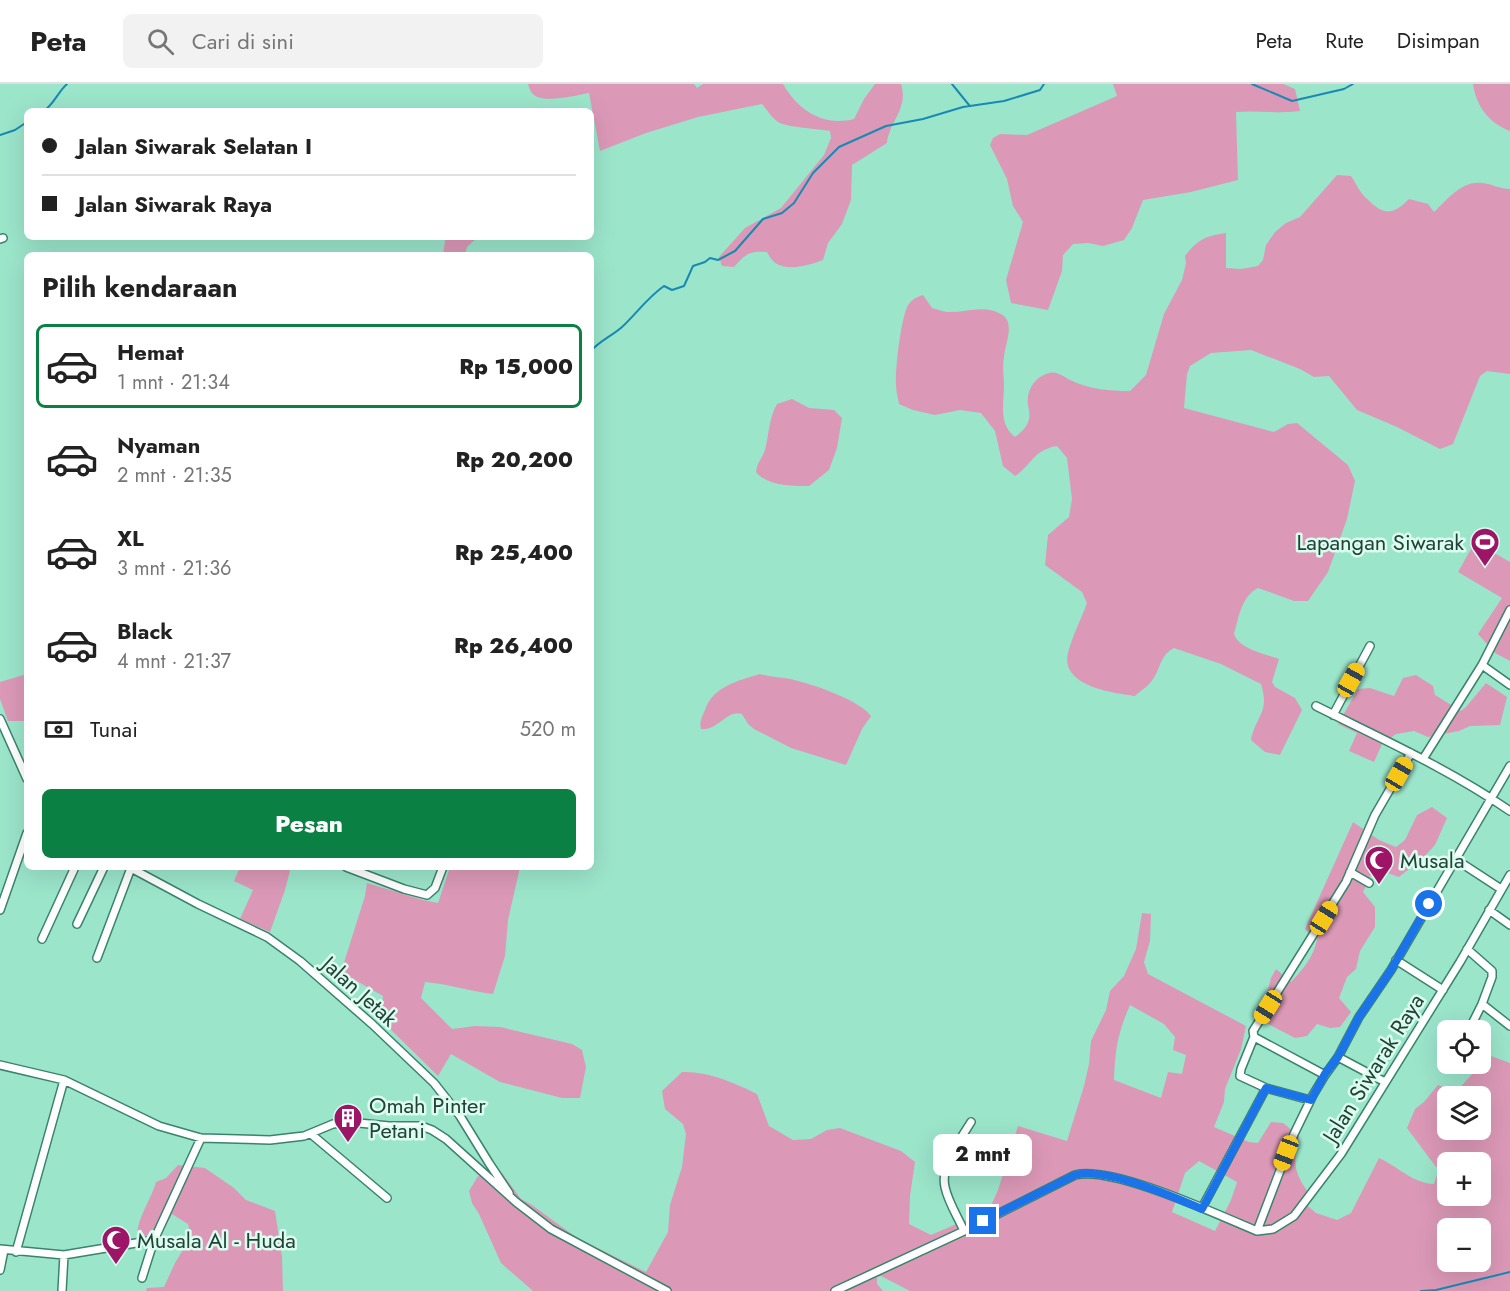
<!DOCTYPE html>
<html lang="id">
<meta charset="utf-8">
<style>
:root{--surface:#fff;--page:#f2f2f2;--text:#222;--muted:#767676;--line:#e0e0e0;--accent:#0b8043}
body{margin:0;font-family:Jost,sans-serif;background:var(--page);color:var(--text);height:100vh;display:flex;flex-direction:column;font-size:22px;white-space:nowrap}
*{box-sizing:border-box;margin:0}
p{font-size:20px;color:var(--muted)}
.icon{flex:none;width:33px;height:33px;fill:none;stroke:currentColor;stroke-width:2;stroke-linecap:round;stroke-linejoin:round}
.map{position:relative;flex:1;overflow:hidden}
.panel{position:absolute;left:24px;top:168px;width:570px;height:618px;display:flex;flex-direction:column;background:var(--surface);border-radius:9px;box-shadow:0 6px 24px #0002}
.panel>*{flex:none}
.banner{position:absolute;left:24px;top:24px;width:570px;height:132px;border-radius:9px;box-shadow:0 6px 24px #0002;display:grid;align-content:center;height:132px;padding:0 18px;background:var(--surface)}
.controls{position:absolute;left:1437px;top:936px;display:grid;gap:12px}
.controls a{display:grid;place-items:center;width:54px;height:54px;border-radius:9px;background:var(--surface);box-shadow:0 6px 24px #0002;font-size:30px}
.end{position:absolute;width:27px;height:27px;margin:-14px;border:8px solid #1a73e8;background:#fff;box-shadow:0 0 0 3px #fff}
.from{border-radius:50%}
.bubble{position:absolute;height:42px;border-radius:9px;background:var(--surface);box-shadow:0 6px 24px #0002;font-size:20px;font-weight:800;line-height:42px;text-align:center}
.car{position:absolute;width:18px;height:36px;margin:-18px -9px;border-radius:8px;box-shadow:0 0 4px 2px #0007;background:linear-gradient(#f5c518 24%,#345 0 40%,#f5c518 0 76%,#345 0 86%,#f5c518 0)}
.banner b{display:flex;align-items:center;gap:21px;height:57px;font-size:22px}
.banner b+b{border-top:2px solid var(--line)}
.banner i{width:15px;height:15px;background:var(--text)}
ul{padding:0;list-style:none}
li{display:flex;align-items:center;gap:18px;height:84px;margin:0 12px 9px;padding:0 6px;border:3px solid transparent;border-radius:9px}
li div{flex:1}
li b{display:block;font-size:22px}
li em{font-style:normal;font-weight:800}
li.active{border-color:var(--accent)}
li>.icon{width:54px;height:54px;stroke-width:1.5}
h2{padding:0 18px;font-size:27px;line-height:72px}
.pay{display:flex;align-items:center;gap:15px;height:66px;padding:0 18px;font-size:22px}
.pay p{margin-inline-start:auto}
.button{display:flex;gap:12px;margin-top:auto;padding:12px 18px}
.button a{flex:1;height:69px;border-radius:9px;background:var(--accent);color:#fff;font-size:24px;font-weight:800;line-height:69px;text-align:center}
header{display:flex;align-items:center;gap:36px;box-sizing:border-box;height:84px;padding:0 30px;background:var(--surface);border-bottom:2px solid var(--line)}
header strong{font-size:28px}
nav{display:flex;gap:33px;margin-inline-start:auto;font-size:21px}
.search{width:420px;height:54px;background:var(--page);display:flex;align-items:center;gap:15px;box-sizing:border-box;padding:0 21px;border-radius:9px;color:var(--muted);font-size:22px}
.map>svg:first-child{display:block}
.green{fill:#db99b7;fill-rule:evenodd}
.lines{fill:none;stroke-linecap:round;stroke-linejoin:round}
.stream{stroke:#1889b3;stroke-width:2}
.street-casing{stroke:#3a836c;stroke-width:10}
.street{stroke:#fff;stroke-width:7}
.route{stroke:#1a73e8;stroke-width:8}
.labels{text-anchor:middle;stroke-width:5;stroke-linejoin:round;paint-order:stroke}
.poi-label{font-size:22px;fill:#234137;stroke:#dafdf0;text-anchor:start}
.street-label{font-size:22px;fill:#234137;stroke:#dafdf0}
</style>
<header>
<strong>Peta</strong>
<div class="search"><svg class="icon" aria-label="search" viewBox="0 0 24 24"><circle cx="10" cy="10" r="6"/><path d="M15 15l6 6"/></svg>Cari di sini</div>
<nav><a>Peta</a><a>Rute</a><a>Disimpan</a></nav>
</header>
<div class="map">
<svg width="1510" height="1207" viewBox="0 0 1510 1207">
<rect width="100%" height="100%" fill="#9be5cb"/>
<path class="green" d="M 528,0 L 694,0 L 697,4 L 703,0 L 783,0 C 798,26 823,43 854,35 L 864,15 L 875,0 L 901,0 C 909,24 889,38 887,59 L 852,81 L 851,116 L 842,140 L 828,159 L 823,176 C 810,181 790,187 777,180 C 773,178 769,172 767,168 C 748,167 746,170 734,183 L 722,182 L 719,173 L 745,144 L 781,124 L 824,71 L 831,54 L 830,47 C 818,45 785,43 778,38 C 772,34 767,26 762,20 L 698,33 L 646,49 L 600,67 L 589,9 C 576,11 541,21 532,9 C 530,7 529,3 528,0 Z
M 1113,0 L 1283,0 L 1295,5 L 1300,27 C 1277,30 1258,26 1236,28 L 1238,96 L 1191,108 L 1143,116 L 1132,144 L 1124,156 L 1103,162 L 1088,159 L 1073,160 L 1063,171 L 1062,187 L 1048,226 L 1011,219 L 1006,196 L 1023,138 L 1013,122 L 1007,95 L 990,61 L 993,54 L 1000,50 L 1027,51 L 1117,12 Z
M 1473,0 L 1510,0 L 1510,47 C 1489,39 1476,22 1473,0 Z
M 1337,91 L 1351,92 C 1356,99 1359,107 1365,113 C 1383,131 1391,133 1409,115 L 1428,120 L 1434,128 C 1447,116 1462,96 1482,99 C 1492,100 1500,105 1510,105 L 1510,290 L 1487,287 L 1480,292 L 1453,360 L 1440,365 L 1397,343 L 1357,326 L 1329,292 L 1314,293 L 1300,285 L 1251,266 L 1211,269 L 1190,282 L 1187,290 L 1184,324 L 1274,348 L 1288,340 L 1297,339 L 1348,381 L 1355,397 L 1347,435 L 1328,488 L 1308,517 L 1294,517 L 1258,504 C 1241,513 1239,533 1234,550 C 1239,565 1265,570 1279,575 L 1272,598 L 1275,603 L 1295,614 L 1302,626 L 1280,671 L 1265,668 L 1251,656 C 1256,631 1270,629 1261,600 L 1221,580 L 1174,564 C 1160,571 1161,584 1153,595 C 1149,602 1140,607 1135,612 C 1112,609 1060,602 1068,569 C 1072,552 1081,536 1087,519 L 1082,508 L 1045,481 L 1048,451 L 1069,433 L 1072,415 L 1067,374 L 1057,362 C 1033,366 1032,381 1015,392 L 1003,382 L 995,347 L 981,329 L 960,326 L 935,331 L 913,326 L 899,320 C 898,314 896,307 896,301 C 895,285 901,234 908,221 C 912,215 917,213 923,211 L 932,224 C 936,225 941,227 946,228 C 965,229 983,220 1001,230 C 1016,238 1005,260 1004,273 C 1002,282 1004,292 1004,301 C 1004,319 998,340 1015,353 C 1021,348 1027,344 1029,335 C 1030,331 1029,326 1028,321 C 1026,307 1034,293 1049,289 C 1056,287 1063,292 1070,296 C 1088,305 1110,307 1130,307 L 1146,291 L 1164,230 L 1182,196 L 1186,179 L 1185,172 C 1198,155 1206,152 1226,149 L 1226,184 L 1241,185 L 1258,182 L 1263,176 L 1266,161 L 1275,148 L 1286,139 L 1300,133 Z
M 443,153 L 478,153 L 467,163 L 465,171 L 443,171 L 445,157 Z
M 792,315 L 809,324 L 834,326 L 842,334 L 837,364 L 829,386 L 809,402 C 793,402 767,402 756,388 C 757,379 762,374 765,366 C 769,350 769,334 777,320 Z
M 1475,458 L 1510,478 L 1510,577 L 1495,569 L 1478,550 L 1502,514 L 1458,488 Z
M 27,590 L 27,637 L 8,637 L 0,615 L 0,598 Z
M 760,590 C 772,594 785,593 798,597 C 817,602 859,616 871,632 L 862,645 L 846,681 L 791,664 L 754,645 L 748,640 L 742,630 C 727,625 718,647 701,645 C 699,638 702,633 705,626 C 713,602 738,597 760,590 Z
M 1416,591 L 1433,602 L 1435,611 L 1461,627 L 1466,623 L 1486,599 L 1507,613 L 1500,641 L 1470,642 L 1459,647 L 1428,653 L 1414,647 L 1396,650 L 1382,660 L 1374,678 L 1349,667 L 1357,649 L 1338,640 L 1358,605 L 1370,604 L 1394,612 L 1403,594 Z
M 1432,723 L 1447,734 L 1435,761 L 1423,774 L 1399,793 L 1384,788 L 1372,789 L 1363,808 L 1375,823 L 1375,843 L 1360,867 L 1356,885 L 1347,893 L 1339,914 L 1351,928 L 1340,943 L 1330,944 L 1317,940 L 1307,952 L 1295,954 L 1253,932 L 1267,910 L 1271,894 L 1276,885 L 1291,898 C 1303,885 1313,874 1317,856 L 1305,845 L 1353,738 L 1379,756 L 1396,763 L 1405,756 L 1417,731 Z
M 240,783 L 291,783 L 285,806 L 270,848 L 240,835 L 253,806 L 234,797 Z
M 450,783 L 520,783 L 508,836 L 505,872 L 493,910 C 470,907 448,900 425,898 L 421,914 L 452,945 L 475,942 L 500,943 L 572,960 L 582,966 L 586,983 L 580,1014 L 562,1014 L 500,998 L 451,970 L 438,992 L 380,935 L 383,912 L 341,888 L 365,812 L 367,799 L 423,816 L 438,819 Z
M 1142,829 L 1151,830 L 1150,857 L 1144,878 L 1148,890 L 1246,942 L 1241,965 L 1225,1005 L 1224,1018 L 1214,1043 L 1249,1058 L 1258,1059 L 1271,1038 L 1283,1039 L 1299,1052 C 1294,1077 1292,1085 1307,1107 L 1302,1117 L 1316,1129 L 1337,1136 L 1351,1129 L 1379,1074 C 1399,1083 1412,1099 1434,1100 L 1439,1084 L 1436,1083 L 1407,1044 L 1415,1025 L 1424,1018 L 1438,1001 L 1456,1008 L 1473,989 L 1485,982 L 1491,972 L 1510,979 L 1510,1207 L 910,1207 L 881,1192 L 877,1193 L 877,1200 L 883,1207 L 533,1207 L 501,1179 L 479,1130 L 472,1119 L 469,1107 L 478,1092 L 492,1092 L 502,1089 L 521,1115 L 532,1121 L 577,1154 L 646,1188 L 668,1148 L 670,1121 L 682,1083 L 686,1050 L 683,1040 L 665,1025 L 662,1007 L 682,988 C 708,987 735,999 757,1010 L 769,1042 L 793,1056 L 811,1055 L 827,1046 L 840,1044 L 901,1067 L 915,1078 L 910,1112 L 909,1140 L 931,1151 L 989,1126 L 998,1106 L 1018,1042 L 1067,1057 L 1084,1002 L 1089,980 L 1091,957 L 1106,926 L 1110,907 L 1124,892 L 1136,865 ZM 1130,921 L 1164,940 L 1175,953 L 1173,966 L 1186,971 L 1182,990 L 1168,988 L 1161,1014 L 1114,996 C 1115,966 1118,948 1130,921 ZM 1448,1012 L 1480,1012 L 1480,1046 L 1448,1046 ZM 1199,1077 L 1237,1098 L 1231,1116 L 1215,1147 L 1172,1128 L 1185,1089 ZM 1448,1078 L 1480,1078 L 1480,1112 L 1448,1112 ZM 1448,1144 L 1480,1144 L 1480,1178 L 1448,1178 Z
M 178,1081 L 205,1084 L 234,1104 L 246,1116 L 275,1127 L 282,1173 L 283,1207 L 146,1207 L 147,1204 L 164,1203 L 175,1179 L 191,1152 L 188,1140 L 172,1130 L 162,1149 L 144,1155 L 137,1151 C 138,1132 151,1116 156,1098 L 166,1094 Z"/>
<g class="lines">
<path class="stream" d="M 952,0 L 969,21
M 1252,0 L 1292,17 L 1344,5 L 1353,0
M 44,27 C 54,20 58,8 67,0
M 0,51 L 15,46 L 27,38
M 591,267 C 599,257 612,252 622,243 C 636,230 647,214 664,202 L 672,206 L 684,202 L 693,182 L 705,178 L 710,174 L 718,176 L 735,167 L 763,135 L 782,129 L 794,119 L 813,89 L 839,63 L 886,42 L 923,35 L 963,23 L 1004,17 L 1040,6 L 1044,0
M 1421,1207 L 1436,1206 L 1510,1188"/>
<g class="street-casing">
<path id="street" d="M 0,155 L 3,154
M 1482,581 L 1510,601
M 1316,622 C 1382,655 1449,685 1510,727
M 1333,631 L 1370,562
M 0,635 L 27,695
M 1423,675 L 1482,581 L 1510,526
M 1455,775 L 1501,805
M 129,783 L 198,820 L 267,853 L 300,877 L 372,940 L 434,999 L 460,1032 L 489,1079 L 509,1109
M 346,783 L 404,805 L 427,811 L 435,804 L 443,783
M 1350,788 L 1369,799
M 0,826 L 27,749
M 1489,826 L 1510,841
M 77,840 L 104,783
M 42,855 L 75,783
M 1467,865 L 1492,887 L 1492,893 L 1482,920 L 1510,942
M 97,874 L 131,784
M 1396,876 L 1443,906
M 1469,946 L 1482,920
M 1254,953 L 1241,985 L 1240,992 L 1266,1004 L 1310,1016
M 1338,973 L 1385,998
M 0,981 L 64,996 L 159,1042 L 201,1054 L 270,1056 L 304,1052 L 333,1040 L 349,1038 L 389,1042 L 421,1042 L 432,1046 L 446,1055 L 516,1118 L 551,1145 L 667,1207
M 1325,991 L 1254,953 L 1253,947 L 1346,798 L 1375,731 L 1411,669
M 311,1050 L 387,1114
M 1202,1124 L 1266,1004
M 964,1147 C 958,1133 948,1118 945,1103 C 940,1082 960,1056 971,1038
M 1257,1147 L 1294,1050 L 1313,1011 L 1325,991 L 1338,973 L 1359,933 L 1391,886 L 1510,682
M 0,1165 L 64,1171 L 154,1156 L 201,1054
M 16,1168 L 64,996
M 0,1186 L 4,1166
M 142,1194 L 154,1156
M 62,1207 L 64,1171
M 835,1207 L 964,1147 L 1075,1091 C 1112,1081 1218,1131 1257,1147 L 1273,1145 L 1294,1132 L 1341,1070 L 1460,878 L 1510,791"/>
</g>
<use href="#street" class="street"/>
</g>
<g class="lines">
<path class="route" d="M 983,1137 L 1075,1091 C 1106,1083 1171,1112 1202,1125 L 1266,1004 L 1311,1016 L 1325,990 L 1338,973 L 1359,933 L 1391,886 L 1429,820"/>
</g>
<defs>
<g id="stadium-pin" transform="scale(1.5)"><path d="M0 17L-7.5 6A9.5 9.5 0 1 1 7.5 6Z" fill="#9c1566" stroke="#dafdf0"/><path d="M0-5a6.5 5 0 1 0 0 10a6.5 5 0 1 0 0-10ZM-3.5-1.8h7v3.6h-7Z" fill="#fff"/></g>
<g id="mosque-pin" transform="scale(1.5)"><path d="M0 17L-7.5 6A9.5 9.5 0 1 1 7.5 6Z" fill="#9c1566" stroke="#dafdf0"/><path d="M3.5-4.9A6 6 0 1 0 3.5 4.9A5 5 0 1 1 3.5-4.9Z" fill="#fff"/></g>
<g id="building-pin" transform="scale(1.5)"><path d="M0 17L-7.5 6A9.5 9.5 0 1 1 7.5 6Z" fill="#9c1566" stroke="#dafdf0"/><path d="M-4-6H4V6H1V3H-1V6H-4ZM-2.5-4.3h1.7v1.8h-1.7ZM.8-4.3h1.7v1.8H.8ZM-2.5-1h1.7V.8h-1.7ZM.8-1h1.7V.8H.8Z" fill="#fff"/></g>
</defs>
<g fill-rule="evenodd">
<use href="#stadium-pin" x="1485" y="458"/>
<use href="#mosque-pin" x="1379" y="776"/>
<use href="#building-pin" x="348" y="1034"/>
<use href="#mosque-pin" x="116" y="1156"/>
</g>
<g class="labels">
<g class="poi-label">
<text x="1464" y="466" text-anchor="end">Lapangan Siwarak</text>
<text x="1400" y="784">Musala</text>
<text x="369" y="1029">Omah Pinter<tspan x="369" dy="25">Petani</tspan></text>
<text x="137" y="1164">Musala Al - Huda</text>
</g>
<g class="street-label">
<text transform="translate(360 907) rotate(42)" y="8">Jalan Jetak</text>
<text transform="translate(1373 984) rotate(-58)" y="8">Jalan Siwarak Raya</text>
</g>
</g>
</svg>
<div class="controls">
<a><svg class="icon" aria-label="locate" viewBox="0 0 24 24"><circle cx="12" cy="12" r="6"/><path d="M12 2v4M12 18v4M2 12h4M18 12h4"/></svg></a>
<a><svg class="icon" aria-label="layers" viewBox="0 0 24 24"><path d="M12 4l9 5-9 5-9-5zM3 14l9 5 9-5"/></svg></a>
<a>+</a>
<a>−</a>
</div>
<i class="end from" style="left:1429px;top:820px"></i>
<i class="end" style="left:983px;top:1137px"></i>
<div class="bubble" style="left:933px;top:1050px;width:99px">2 mnt</div>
<i class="car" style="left:1351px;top:596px;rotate:29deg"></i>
<i class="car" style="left:1399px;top:690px;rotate:30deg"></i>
<i class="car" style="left:1324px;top:834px;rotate:32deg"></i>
<i class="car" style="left:1268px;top:923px;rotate:212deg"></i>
<i class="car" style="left:1286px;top:1069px;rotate:201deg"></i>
<div class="banner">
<b><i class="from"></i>Jalan Siwarak Selatan I</b>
<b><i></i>Jalan Siwarak Raya</b>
</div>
<section class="panel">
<h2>Pilih kendaraan</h2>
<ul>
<li class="active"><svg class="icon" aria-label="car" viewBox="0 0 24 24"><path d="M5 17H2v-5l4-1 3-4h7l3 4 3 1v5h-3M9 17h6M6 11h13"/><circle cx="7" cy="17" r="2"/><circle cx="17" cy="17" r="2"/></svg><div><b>Hemat</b><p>1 mnt · 21:34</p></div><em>Rp 15,000</em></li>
<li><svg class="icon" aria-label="car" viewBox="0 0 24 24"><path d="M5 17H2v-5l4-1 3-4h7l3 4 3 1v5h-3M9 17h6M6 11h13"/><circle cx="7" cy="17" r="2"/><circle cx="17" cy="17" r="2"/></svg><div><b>Nyaman</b><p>2 mnt · 21:35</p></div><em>Rp 20,200</em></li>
<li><svg class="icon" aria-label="car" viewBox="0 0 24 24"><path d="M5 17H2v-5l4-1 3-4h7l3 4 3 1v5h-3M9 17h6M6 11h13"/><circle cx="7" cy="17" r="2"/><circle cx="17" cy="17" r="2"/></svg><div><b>XL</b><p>3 mnt · 21:36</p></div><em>Rp 25,400</em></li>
<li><svg class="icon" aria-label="car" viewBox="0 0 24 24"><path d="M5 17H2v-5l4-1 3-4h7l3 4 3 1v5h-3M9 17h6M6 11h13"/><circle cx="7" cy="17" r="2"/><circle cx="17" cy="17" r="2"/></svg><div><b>Black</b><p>4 mnt · 21:37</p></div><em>Rp 26,400</em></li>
</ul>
<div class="pay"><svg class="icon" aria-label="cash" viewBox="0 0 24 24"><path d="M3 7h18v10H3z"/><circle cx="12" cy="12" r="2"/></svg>Tunai<p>520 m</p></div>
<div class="button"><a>Pesan</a></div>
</section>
</div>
